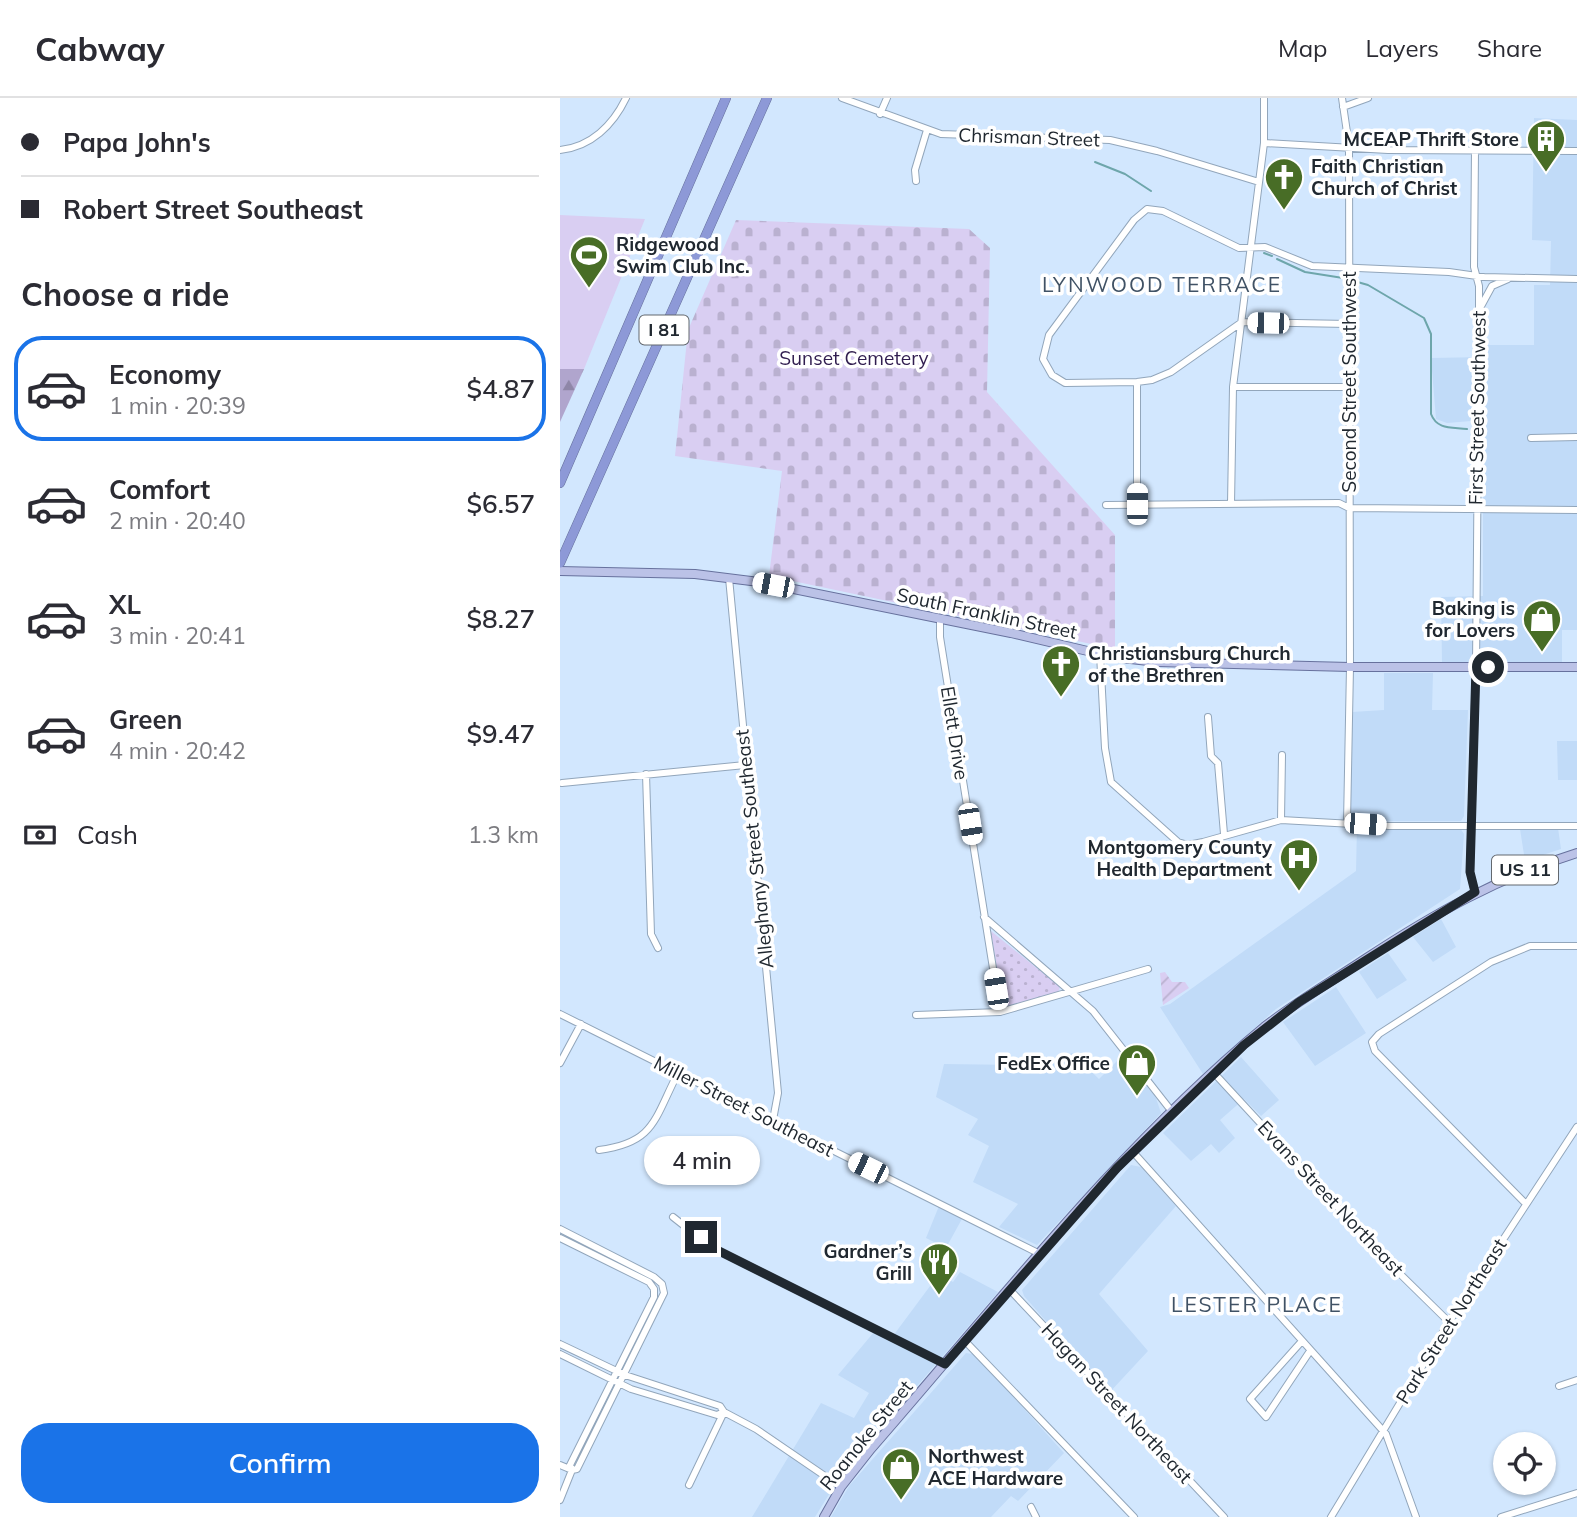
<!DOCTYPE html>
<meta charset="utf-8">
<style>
:root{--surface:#fff;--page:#f2f2f3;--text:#2b2b33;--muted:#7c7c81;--line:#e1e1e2;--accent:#1a73e8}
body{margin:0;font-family:Mulish,sans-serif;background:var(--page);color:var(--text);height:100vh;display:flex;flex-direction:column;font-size:26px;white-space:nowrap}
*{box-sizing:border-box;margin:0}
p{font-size:23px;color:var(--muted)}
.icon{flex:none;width:38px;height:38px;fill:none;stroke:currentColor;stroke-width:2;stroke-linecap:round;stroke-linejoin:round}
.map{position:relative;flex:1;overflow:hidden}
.sheet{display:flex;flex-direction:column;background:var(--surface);width:560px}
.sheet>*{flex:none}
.top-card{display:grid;align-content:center;height:154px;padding:0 21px;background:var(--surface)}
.fabs{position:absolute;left:933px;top:1334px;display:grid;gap:14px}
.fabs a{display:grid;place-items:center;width:63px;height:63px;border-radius:50%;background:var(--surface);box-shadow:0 2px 5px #0004;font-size:35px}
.end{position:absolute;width:32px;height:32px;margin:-16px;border:9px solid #202830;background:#fff;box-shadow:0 0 0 4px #fff}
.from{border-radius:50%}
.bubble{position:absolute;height:49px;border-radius:24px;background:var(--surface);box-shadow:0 2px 5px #0004;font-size:23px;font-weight:600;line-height:49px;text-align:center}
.car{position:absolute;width:21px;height:42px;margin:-21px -10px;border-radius:9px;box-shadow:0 0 5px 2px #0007;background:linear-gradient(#fff 24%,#345 0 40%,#fff 0 76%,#345 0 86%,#fff 0)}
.top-card b{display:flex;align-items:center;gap:24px;height:66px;font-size:26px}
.top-card b+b{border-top:2px solid var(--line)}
.top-card i{width:18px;height:18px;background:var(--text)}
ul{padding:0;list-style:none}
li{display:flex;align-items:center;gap:21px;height:105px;margin:0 14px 10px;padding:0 7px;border:4px solid transparent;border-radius:28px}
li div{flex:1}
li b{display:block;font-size:26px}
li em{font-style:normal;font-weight:600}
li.current{border-color:var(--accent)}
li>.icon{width:63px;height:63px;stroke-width:1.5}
h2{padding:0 21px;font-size:32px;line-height:84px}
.pay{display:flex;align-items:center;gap:18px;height:77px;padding:0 21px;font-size:26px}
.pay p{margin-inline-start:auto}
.button{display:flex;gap:14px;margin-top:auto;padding:14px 21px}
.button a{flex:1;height:80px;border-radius:28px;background:var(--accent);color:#fff;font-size:28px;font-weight:600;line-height:80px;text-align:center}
header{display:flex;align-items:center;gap:42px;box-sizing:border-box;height:98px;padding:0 35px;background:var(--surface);border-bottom:2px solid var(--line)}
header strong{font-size:33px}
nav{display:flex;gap:38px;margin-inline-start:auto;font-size:24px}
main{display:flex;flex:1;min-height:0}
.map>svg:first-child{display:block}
.built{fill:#c1dbf8}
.grass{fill:url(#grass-dots)}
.forest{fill:url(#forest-firs)}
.cemetery{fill:url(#cemetery-stones)}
.garden{fill:url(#garden-furrows)}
.pitch{fill:#d9cef2}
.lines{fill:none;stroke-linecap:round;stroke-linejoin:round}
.stream{stroke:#6ea6ab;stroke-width:2}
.minor-casing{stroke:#92a6bb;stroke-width:8}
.major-casing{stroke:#67719d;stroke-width:10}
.highway-casing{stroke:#67719d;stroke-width:10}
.minor{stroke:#fff;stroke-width:6}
.major{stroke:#bbc2e7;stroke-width:8}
.highway{stroke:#8d99d7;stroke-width:9}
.route{stroke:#202830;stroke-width:9}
.labels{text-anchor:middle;stroke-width:7;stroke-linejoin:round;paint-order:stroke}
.shield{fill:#fff;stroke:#63686e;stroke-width:2}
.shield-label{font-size:18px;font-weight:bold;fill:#202830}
.street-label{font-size:19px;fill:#202830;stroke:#fff}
.poi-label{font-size:19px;font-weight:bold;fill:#202830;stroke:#fff;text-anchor:end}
.park-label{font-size:19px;fill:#301d4f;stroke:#fff}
.neighbourhood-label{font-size:21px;letter-spacing:2px;fill:#405265;stroke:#fff}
</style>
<header>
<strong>Cabway</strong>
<nav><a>Map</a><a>Layers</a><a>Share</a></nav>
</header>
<main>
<section class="sheet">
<div class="top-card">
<b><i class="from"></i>Papa John's</b>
<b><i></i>Robert Street Southeast</b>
</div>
<h2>Choose a ride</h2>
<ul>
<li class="current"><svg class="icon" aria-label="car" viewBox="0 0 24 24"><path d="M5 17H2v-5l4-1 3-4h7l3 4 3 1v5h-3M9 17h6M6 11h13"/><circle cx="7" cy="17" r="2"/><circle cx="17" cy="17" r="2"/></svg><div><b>Economy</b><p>1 min · 20:39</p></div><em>$4.87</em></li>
<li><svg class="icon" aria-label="car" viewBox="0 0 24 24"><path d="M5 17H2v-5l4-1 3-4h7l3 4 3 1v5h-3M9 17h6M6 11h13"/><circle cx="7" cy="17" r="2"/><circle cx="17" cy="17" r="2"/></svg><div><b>Comfort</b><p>2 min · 20:40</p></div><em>$6.57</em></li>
<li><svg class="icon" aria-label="car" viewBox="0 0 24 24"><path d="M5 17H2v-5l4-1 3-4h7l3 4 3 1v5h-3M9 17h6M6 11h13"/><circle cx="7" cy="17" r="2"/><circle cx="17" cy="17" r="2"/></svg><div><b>XL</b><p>3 min · 20:41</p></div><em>$8.27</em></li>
<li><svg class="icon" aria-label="car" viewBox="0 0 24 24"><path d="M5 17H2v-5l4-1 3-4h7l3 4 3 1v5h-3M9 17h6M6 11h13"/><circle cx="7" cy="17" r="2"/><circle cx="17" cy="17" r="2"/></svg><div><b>Green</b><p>4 min · 20:42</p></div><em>$9.47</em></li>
</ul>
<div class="pay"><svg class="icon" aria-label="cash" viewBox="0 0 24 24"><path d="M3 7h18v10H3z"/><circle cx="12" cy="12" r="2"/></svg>Cash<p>1.3 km</p></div>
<div class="button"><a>Confirm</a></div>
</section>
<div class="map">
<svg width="1017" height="1419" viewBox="0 0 1017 1419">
<defs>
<pattern id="grass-dots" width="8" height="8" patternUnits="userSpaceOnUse" patternTransform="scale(1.75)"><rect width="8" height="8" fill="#d9cef2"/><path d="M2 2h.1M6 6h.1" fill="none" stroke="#bab1d0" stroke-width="1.8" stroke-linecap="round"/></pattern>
<pattern id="forest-firs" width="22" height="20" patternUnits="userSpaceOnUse" patternTransform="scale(1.75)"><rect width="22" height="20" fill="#b0a5cd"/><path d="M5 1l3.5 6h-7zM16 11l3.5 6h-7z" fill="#8f86a7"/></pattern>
<pattern id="cemetery-stones" width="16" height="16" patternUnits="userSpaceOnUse" patternTransform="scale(1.75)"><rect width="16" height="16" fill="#d9cef2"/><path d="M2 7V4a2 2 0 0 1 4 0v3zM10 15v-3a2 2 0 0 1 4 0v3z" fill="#bab1d0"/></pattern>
<pattern id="garden-furrows" width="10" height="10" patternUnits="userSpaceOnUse" patternTransform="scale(1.75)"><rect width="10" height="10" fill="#d9cef2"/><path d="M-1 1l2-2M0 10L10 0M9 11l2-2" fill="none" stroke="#bab1d0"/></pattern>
</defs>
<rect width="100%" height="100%" fill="#d2e7fe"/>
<path class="built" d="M 974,20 L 1017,22 L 1017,532 L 1002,532 L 1002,565 L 882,564 L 881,499 L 923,498 L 923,322 L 887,325 L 876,321 L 871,260 L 925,259 L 925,247 L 974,247 L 974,187 L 990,187 L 991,143 L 972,142 Z
M 824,575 L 873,575 L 872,612 L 908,612 L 904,718 L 901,723 L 823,723 L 795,722 L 790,717 L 792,614 L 824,612 Z
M 997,643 L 1017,643 L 1017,682 L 998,682 Z
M 797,728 L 900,730 L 904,736 L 900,791 L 716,911 L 643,976 L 600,909 L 610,906 L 796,773 Z
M 998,730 L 1001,751 L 965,763 L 960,731 Z
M 881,821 L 896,849 L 873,864 L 853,839 Z
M 828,855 L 847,882 L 817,901 L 799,874 Z
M 776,889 L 806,935 L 755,968 L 723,924 Z
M 512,955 L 539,981 L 564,956 L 596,1000 L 601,1015 L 477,1147 L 439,1129 L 458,1106 L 413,1084 L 429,1048 L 408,1037 L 418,1021 L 376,999 L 384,966 L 465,967 L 492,958 L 495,963 Z
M 681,959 L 719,1002 L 701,1018 L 684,1001 L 660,1022 L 675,1040 L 659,1055 L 651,1046 L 631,1063 L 603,1035 Z
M 571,1067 L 581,1069 L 616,1108 L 539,1196 L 588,1253 L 549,1295 L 464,1198 L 462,1192 Z
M 379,1108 L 403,1119 L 386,1150 L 366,1140 Z
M 400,1174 L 438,1194 L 283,1374 L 255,1419 L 192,1419 L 261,1305 L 294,1320 L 309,1295 L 278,1277 L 314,1234 L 330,1242 L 379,1176 L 393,1184 Z
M 406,1255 L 412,1256 L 427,1270 L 504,1355 L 458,1403 L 451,1398 L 431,1419 L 271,1419 L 289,1388 Z"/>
<path class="grass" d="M 431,833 L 500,889 L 498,895 L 447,910 L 443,908 Z"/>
<path class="forest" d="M 0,271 L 24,271 L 0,324 Z"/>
<path class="cemetery" d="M 176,122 L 409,131 L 430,150 L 427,294 L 555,437 L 555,551 L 209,478 L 222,373 L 115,358 L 128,232 Z"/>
<path class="garden" d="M 605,874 L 612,884 L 625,884 L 629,890 L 603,907 L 600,875 Z"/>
<path class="pitch" d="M 0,117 L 85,121 L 24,271 L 0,271 Z"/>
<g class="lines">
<path class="stream" d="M 535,64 L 565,76 L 591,93
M 704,155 L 712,158
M 717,161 L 745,174 L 783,180
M 794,183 L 808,187 L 864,220 L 871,236 L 871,316 C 877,332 892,329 907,331"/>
<g class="minor-casing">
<path id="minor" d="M 282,0 L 381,36 L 550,42 L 597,53 L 699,84
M 782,0 L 789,48 L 790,569 L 787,725
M 783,9 L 808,0
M 320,16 L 327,0
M 704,45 L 828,52 L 1017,53
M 0,52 C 31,49 53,27 66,0
M 915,52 L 914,169 L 919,188 L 919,213 L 916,569 L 910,774 L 915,794
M 356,83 L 355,72 L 367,32
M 920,210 L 932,188 L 948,181
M 788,226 L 682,224 L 611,274 L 592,282 L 577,284 L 505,285 L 492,277 L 483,261 L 489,237 L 574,122 L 587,111 L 603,113 L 679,150 L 705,149 L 752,168 L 889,174 L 924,179 L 1017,181
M 577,284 L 577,406
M 673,289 L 788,289
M 971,340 L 1017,339
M 671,406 L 673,289 L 704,45 L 704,0
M 546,407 L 779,405 L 789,410 L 1017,412
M 169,480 L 218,995 L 213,1022
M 380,520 L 380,539 L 440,914
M 540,556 L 545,650 L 551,684 L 618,744 L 628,747 L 643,744 L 721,722 L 829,728 L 1017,728
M 648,619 L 651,658 L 658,665 L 664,736
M 86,676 L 91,836 L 98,850
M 2,685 L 185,667
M 721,722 L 722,657
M 424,819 L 533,913 L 613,1015
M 0,916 L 480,1156
M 356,917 L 440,914 L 588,871
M 0,965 L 21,926
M 654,975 L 834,1170 L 889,1224
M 39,1052 C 95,1045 94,1021 118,975
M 573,1054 L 826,1336 L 856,1419
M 966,1106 L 815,953 L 812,944 L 819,936 L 931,864 L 970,848 L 1017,848
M 113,1119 L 151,1149 L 385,1266
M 0,1131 L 94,1179 L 102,1186 L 104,1195 L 17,1371 L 12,1372
M 0,1140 L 89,1184 L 94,1191 L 94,1199 L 10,1367 L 12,1372 L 0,1402
M 450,1192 L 664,1419
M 405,1243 L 574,1419
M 742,1243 L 690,1301 L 706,1319 L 750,1253
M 0,1246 L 65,1277 L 160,1308 L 164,1314 L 196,1331 L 281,1389
M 0,1256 L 71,1291 L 157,1317 L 164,1314
M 999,1288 L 1017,1282
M 0,1367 L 12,1372
M 129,1387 L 164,1314
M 471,1409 L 476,1419
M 771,1419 L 889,1224 L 1017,1029
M 941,1419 L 1017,1395"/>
</g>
<g class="major-casing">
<path id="major" d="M 0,473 L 135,476 L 199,484 L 451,535 L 553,559 L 597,564 L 790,569 L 1017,569
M 264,1419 L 281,1389 L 311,1351 C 435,1209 559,1049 704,929 C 736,904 772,883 805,861 C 875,815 937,780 1017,755"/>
</g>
<g class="highway-casing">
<path id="highway" d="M 0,385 L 166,0
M 0,465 L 207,0"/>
</g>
<use href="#minor" class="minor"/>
<use href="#major" class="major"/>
<use href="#highway" class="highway"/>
</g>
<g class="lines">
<path class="route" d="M 141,1139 L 151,1149 L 385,1266 L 557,1070 L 684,947 L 739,904 L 915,794 L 910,774 L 916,569 L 928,569"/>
</g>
<defs>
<g id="building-pin" transform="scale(2.0125)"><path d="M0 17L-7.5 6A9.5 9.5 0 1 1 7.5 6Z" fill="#486d26" stroke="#fff"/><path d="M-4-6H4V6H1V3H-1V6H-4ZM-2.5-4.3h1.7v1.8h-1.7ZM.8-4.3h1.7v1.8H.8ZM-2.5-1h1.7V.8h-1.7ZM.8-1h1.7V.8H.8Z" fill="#fff"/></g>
<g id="church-pin" transform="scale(2.0125)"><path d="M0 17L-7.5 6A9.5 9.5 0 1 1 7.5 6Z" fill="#486d26" stroke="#fff"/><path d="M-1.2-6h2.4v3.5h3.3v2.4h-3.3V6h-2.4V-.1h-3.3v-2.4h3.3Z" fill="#fff"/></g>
<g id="stadium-pin" transform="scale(2.0125)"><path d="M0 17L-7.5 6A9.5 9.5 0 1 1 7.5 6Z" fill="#486d26" stroke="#fff"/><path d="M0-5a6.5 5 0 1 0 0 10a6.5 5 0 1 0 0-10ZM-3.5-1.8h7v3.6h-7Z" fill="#fff"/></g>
<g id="shop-pin" transform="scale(2.0125)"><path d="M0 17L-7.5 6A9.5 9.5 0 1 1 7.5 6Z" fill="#486d26" stroke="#fff"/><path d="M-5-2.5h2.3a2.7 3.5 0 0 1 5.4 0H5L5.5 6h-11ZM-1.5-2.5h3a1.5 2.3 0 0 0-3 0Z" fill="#fff"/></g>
<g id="hospital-pin" transform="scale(2.0125)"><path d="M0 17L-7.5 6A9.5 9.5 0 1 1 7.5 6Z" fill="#486d26" stroke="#fff"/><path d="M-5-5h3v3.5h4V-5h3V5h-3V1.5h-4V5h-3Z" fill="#fff"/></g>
<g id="restaurant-pin" transform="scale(2.0125)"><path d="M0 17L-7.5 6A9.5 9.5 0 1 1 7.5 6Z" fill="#486d26" stroke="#fff"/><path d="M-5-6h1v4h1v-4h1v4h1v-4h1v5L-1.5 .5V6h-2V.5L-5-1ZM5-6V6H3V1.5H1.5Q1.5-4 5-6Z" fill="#fff"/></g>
</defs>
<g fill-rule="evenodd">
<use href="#building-pin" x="986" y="41"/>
<use href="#church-pin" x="724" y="79"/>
<use href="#stadium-pin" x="29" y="157"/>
<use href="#shop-pin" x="982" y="521"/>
<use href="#church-pin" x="501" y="566"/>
<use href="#hospital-pin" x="739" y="760"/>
<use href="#shop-pin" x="577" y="965"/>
<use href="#restaurant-pin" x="379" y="1164"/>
<use href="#shop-pin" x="341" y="1369"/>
</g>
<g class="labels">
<g class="shield">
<rect x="79.5" y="217.5" width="49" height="29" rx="5"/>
<rect x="932" y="757.5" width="66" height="29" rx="5"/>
</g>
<g class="shield-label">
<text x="104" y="238">I 81</text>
<text x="965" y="778">US 11</text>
</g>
<g class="street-label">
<text transform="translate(469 39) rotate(2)" y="7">Chrisman Street</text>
<text transform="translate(789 284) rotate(-90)" y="7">Second Street Southwest</text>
<text transform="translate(917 310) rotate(-89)" y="7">First Street Southwest</text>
<text transform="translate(427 515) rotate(12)" y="7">South Franklin Street</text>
<text transform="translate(395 635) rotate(81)" y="7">Ellett Drive</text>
<text transform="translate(194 751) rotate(-96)" y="7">Alleghany Street Southeast</text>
<text transform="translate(184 1008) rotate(27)" y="7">Miller Street Southeast</text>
<text transform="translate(771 1100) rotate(47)" y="7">Evans Street Northeast</text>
<text transform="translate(891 1223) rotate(-58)" y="7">Park Street Northeast</text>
<text transform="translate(557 1305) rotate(47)" y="7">Hagan Street Northeast</text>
<text transform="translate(306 1337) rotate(-51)" y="7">Roanoke Street</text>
</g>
<g class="poi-label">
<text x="959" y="48">MCEAP Thrift Store</text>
<text x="751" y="75" text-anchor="start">Faith Christian<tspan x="751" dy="22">Church of Christ</tspan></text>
<text x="56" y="153" text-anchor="start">Ridgewood<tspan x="56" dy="22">Swim Club Inc.</tspan></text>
<text x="955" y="517">Baking is<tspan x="955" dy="22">for Lovers</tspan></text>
<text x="528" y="562" text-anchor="start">Christiansburg Church<tspan x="528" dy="22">of the Brethren</tspan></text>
<text x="712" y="756">Montgomery County<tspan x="712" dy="22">Health Department</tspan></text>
<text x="550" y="972">FedEx Office</text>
<text x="352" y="1160">Gardner’s<tspan x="352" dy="22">Grill</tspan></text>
<text x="368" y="1365" text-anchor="start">Northwest<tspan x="368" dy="22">ACE Hardware</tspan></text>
</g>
<g class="park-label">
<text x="294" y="267">Sunset Cemetery</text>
</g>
<g class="neighbourhood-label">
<text x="602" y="194">LYNWOOD TERRACE</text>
<text x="697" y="1214">LESTER PLACE</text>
</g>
</g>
</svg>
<div class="fabs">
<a><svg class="icon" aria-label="locate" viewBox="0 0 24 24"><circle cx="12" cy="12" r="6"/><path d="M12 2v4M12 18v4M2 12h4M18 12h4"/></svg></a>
</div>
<i class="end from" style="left:928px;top:569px"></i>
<i class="end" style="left:141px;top:1139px"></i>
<div class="bubble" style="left:84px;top:1038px;width:116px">4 min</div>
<i class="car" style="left:708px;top:225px;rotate:271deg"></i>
<i class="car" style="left:577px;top:406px;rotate:0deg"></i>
<i class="car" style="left:213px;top:487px;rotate:281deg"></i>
<i class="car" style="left:410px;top:726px;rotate:171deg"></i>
<i class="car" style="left:805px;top:726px;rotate:94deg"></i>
<i class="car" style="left:436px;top:891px;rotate:351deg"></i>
<i class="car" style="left:308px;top:1070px;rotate:296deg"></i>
</div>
</main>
